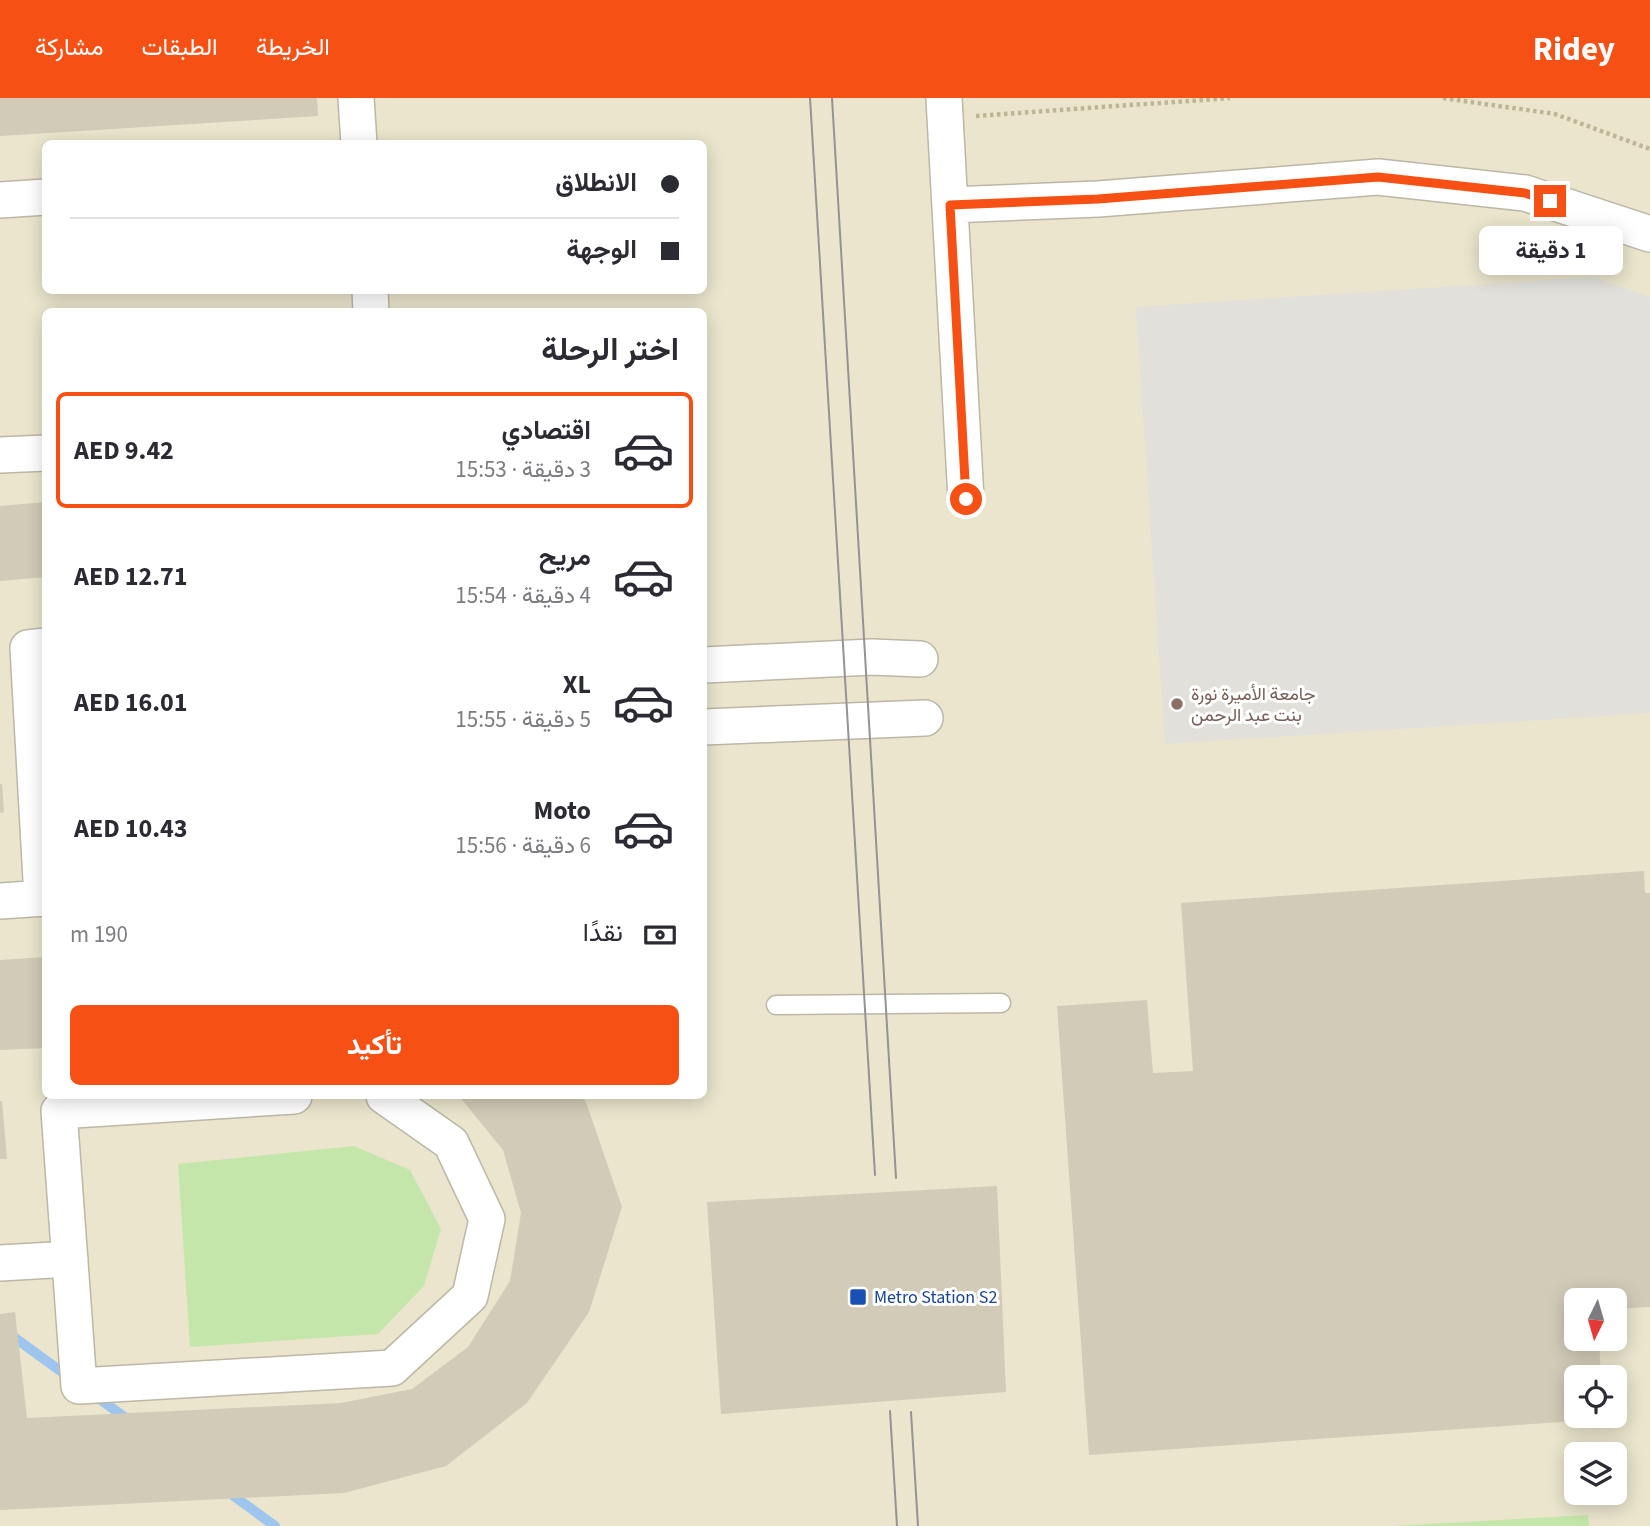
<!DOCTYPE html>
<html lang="ar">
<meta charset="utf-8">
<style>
:root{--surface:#fff;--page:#f2f2f3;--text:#2b2b33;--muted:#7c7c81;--line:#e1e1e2;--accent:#f75014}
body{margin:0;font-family:"Source Sans 3",Vazirmatn,sans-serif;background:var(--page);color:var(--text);direction:rtl;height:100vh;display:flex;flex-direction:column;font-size:26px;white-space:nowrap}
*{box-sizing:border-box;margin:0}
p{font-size:23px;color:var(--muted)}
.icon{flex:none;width:38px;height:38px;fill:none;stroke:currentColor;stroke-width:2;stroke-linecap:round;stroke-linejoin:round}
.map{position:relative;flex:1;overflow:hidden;direction:ltr}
.sheet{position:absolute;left:42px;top:210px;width:665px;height:791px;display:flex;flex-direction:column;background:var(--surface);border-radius:10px;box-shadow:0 4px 18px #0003;direction:rtl}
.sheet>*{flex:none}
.guide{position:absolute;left:42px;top:42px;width:665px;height:154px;border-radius:10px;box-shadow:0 4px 18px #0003;direction:rtl;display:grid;align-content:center;height:154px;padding:0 28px;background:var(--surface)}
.needle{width:46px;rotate:185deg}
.buttons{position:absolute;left:1564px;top:1190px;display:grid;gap:14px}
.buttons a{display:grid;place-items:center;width:63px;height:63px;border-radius:10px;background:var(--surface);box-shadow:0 4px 18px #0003;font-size:35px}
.end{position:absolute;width:32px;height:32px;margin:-16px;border:9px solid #f75014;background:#fff;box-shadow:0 0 0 4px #fff}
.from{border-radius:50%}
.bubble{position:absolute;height:49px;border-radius:10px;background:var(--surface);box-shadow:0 4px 18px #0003;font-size:23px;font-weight:700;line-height:49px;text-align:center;direction:rtl}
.guide b{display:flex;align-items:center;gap:24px;height:66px;font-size:26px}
.guide b+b{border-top:2px solid var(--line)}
.guide i{width:18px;height:18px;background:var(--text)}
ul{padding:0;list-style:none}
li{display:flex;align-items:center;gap:21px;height:116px;margin:0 14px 10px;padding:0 14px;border:4px solid transparent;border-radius:10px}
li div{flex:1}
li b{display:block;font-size:26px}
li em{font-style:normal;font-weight:700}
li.selected{border-color:var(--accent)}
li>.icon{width:63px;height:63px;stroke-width:1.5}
h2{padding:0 28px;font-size:32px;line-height:84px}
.pay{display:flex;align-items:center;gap:18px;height:77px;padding:0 28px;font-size:26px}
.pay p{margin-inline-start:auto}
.action{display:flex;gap:14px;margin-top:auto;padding:14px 28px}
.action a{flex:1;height:80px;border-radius:10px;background:var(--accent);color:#fff;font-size:28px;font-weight:700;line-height:80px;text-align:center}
header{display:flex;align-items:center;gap:42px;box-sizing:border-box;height:98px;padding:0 35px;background:var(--accent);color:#fff}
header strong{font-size:33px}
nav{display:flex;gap:38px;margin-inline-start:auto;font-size:24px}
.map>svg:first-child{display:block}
.education{fill:#eae5cc;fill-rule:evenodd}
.green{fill:#c5e6ab}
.parking{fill:#e1e0db}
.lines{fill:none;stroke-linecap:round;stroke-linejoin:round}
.stream{stroke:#9ec5ee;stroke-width:10}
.building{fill:#d2cbb8}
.lane-casing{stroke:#bcb7a6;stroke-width:21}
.street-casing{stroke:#bcb7a6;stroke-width:38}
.path{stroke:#beb597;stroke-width:4.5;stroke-dasharray:3.5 3.5;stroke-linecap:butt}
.lane{stroke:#fff;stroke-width:18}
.street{stroke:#fff;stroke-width:35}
.tram{stroke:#939393;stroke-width:2}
.route{stroke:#f75014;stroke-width:9}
.education-dot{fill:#8d6e63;stroke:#fff;stroke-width:2.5}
.transit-dot{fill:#1a4fb4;stroke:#fff;stroke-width:2.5}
.labels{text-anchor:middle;stroke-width:6;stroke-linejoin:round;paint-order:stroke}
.education-label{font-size:18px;fill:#785e54;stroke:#fff;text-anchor:start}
.transit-label{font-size:18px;fill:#164399;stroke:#fff;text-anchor:start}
</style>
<header>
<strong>Ridey</strong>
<nav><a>الخريطة</a><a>الطبقات</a><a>مشاركة</a></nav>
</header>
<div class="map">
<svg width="1650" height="1428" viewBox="0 0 1650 1428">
<rect width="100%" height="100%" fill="#f1eee3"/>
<path class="education" d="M 0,0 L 1650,0 L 1650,1428 L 0,1428 ZM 46,46 L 704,46 L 704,192 L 46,192 ZM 46,214 L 704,214 L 704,998 L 46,998 ZM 1577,1202 L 1615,1202 L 1615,1241 L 1577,1241 ZM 1577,1279 L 1615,1279 L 1615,1318 L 1577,1318 ZM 1577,1356 L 1615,1356 L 1615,1395 L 1577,1395 Z"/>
<path class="green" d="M 354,1048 L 410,1072 L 441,1131 L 424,1188 L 378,1236 L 190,1249 L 178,1066 Z
M 1588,1417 L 1589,1428 L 1391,1428 Z"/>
<path class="parking" d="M 1593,179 L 1650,199 L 1650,615 L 1165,646 L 1136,209 Z"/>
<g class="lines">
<path class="stream" d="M 0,1229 L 70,1280
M 94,1297 L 130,1323
M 227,1393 L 275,1428"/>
</g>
<path class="building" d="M 0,0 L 317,0 L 318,18 L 0,38 Z
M 46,404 L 46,479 L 0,483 L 0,408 Z
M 0,686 L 2,686 L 4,714 L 0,715 Z
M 1644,773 L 1645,795 L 1650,795 L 1650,1209 L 1615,1211 L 1615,1202 L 1577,1202 L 1577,1241 L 1599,1241 L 1601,1279 L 1577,1279 L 1577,1318 L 1604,1318 L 1604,1321 L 1089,1357 L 1057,908 L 1147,902 L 1153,975 L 1193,973 L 1181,805 Z
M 46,859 L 46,950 L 0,952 L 0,862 Z
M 459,998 L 581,998 L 586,1004 L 622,1109 L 589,1214 L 527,1305 L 446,1368 L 344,1395 L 0,1412 L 0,1216 L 15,1214 L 27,1320 L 341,1305 L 412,1291 L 468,1249 L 510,1183 L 521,1115 L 503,1052 Z
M 0,1003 L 2,1003 L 7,1061 L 0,1061 Z
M 997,1088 L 1006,1294 L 721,1316 L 707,1104 Z"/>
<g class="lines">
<g class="lane-casing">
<path id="lane" d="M 776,907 L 1001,905"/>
</g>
<g class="street-casing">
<path id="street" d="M 356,0 L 359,46
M 944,0 L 966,401
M 0,102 L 46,99
M 950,107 L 1098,101 L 1378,79 L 1525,95 L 1650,136
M 370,192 L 371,214
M 0,357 L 46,355
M 704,567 L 872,559 L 920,561
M 704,629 L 925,620
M 42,800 L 28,550 L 46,548
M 0,803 L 46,800
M 294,998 L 59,1013 L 79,1288 L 392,1270 L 470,1198 L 487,1121 L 451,1045 L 384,998
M 0,1165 L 70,1161"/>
</g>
<path class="path" d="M 1443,0 L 1555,16 L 1650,51
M 976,18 L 1230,0"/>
<use href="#lane" class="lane"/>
<use href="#street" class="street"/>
<path class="tram" d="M 810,0 L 875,1077
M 832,0 L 896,1080
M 890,1313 L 897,1428
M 911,1314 L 918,1428"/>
</g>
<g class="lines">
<path class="route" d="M 966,401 L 950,107 L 1098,101 L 1378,79 L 1525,95 L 1550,103"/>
</g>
<circle class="education-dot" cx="1177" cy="606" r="7"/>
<rect class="transit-dot" x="849" y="1190" width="18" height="18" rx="3.5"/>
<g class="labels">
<g class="education-label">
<text x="1191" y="602">جامعة الأميرة نورة<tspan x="1191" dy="21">بنت عبد الرحمن</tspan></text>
</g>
<g class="transit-label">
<text x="874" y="1205">Metro Station S2</text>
</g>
</g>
</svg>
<div class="buttons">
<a><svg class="needle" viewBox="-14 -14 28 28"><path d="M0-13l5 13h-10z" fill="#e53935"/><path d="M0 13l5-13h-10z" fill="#7c7c81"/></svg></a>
<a><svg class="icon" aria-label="locate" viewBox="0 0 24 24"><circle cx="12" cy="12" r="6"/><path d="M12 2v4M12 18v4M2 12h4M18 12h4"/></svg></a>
<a><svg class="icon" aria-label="layers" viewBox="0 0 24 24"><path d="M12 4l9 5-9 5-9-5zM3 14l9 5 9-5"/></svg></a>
</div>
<i class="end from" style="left:966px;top:401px"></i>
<i class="end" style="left:1550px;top:103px"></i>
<div class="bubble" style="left:1479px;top:128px;width:144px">1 دقيقة</div>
<div class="guide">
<b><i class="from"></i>الانطلاق</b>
<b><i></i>الوجهة</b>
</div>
<section class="sheet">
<h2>اختر الرحلة</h2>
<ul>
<li class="selected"><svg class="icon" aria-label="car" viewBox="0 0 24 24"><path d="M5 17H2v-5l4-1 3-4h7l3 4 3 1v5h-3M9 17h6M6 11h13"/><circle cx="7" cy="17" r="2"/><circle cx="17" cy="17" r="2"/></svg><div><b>اقتصادي</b><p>3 دقيقة · 15:53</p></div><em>AED 9.42</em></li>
<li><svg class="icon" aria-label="car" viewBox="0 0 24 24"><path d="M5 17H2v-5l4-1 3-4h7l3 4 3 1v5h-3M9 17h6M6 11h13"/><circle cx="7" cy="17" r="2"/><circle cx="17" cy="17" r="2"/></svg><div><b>مريح</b><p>4 دقيقة · 15:54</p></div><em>AED 12.71</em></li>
<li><svg class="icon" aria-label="car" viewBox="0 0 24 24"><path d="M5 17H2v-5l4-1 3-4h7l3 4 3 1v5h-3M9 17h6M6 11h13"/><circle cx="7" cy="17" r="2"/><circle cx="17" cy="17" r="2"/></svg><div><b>XL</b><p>5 دقيقة · 15:55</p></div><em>AED 16.01</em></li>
<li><svg class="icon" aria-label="car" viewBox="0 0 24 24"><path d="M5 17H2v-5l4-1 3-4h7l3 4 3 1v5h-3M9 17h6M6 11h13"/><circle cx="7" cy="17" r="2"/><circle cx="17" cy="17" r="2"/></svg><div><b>Moto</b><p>6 دقيقة · 15:56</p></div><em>AED 10.43</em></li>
</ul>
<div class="pay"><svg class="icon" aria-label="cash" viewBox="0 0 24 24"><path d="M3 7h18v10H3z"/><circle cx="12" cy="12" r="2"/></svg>نقدًا<p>190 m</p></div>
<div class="action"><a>تأكيد</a></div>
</section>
</div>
